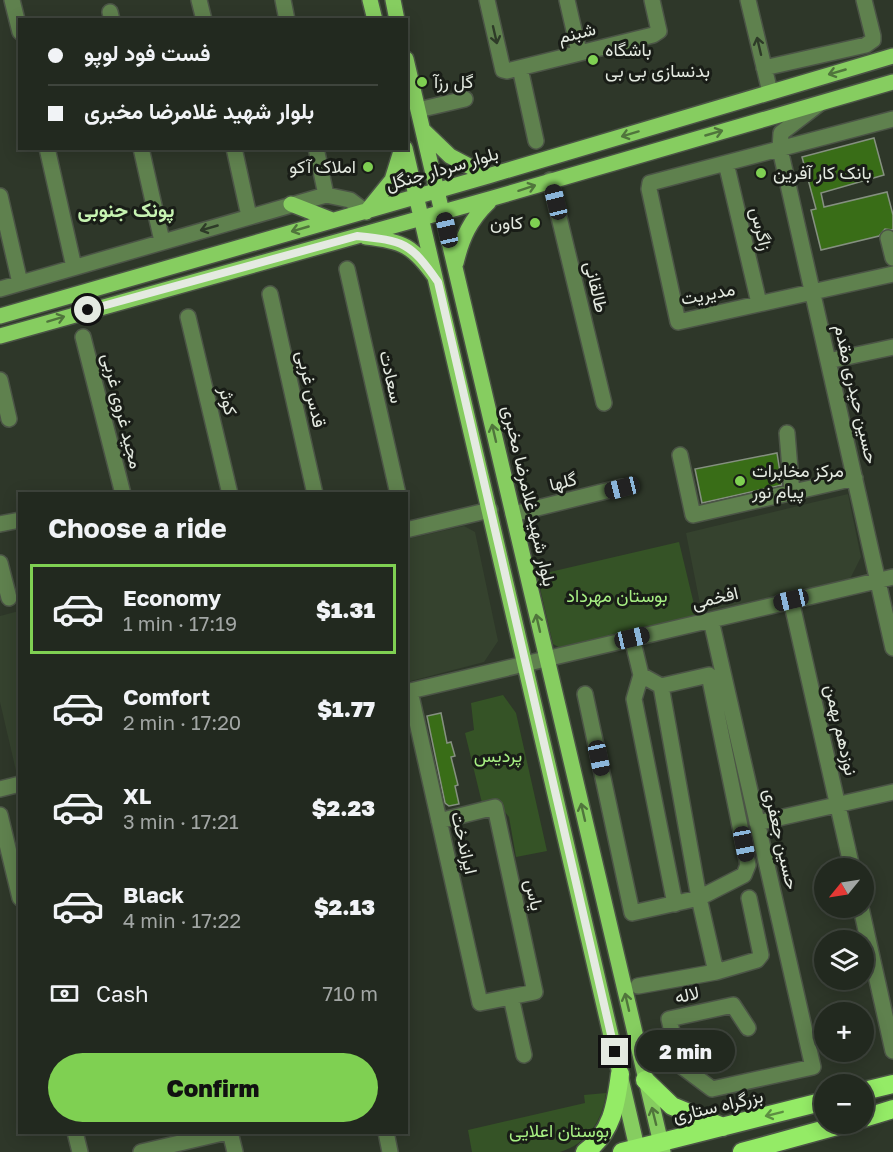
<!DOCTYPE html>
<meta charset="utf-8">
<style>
:root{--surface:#22291f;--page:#2e352c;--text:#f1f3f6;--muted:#a2a6a4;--line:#3f453d;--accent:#7fd052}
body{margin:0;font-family:"Golos Text",Vazirmatn,sans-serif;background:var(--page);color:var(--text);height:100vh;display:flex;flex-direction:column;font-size:22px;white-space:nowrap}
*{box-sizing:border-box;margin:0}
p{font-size:20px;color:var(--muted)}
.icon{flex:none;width:33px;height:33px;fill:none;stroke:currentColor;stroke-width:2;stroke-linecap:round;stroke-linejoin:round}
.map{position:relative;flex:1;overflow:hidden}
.drawer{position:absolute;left:18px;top:492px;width:390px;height:642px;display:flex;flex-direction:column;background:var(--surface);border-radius:0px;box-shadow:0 3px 15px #0003,0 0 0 2px var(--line)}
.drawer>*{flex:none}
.hud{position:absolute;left:18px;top:18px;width:390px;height:132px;border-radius:0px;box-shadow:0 3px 15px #0003,0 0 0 2px var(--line);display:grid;align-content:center;height:132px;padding:0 30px;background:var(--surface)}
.needle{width:39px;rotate:240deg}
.buttons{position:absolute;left:814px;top:858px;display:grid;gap:12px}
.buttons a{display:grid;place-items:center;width:60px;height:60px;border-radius:50%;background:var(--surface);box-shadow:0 3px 15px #0003,0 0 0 2px var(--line);font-size:30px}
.end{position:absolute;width:27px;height:27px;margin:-14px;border:8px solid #e4eae1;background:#111;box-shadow:0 0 0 3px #111}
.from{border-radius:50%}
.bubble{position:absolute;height:42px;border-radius:21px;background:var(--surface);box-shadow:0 3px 15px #0003,0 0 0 2px var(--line);font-size:20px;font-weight:800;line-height:42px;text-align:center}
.car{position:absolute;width:18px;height:36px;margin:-18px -9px;border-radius:8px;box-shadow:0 0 4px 2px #0007;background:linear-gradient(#222 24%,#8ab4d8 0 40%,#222 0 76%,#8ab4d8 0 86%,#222 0)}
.hud b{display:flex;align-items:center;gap:21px;height:57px;font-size:22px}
.hud b+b{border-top:2px solid var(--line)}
.hud i{width:15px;height:15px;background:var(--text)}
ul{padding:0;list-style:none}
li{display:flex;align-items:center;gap:18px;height:90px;margin:0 12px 9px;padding:0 18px;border:3px solid transparent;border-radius:0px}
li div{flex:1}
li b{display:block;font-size:22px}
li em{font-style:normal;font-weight:800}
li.active{border-color:var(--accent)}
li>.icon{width:54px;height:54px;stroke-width:1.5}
h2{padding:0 30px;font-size:27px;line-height:72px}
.pay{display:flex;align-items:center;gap:15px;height:66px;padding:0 30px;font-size:22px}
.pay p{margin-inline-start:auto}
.cta{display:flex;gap:12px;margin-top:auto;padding:12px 30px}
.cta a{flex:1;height:69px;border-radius:36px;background:var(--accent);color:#111;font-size:24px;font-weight:800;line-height:69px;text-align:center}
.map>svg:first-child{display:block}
.built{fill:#35422e}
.green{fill:#355326}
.building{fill:#396d17;stroke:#859080;stroke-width:1.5}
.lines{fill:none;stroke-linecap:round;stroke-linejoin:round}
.minor-casing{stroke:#4b5446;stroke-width:18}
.major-casing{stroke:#4b5446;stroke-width:18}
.highway-casing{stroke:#4b5446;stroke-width:21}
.minor{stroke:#5f814e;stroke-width:15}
.major{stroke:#86cd60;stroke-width:15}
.highway{stroke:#94eb66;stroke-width:18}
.oneway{stroke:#2e3b28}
.oneway2{stroke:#50753c}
.oneway3{stroke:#5d8e42}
.route{stroke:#e4eae1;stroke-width:8}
.poi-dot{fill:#7fd052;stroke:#191d17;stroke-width:2}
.labels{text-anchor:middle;stroke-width:6;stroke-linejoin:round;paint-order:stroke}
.street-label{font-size:18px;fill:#e4eae1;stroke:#191d17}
.poi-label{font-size:18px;fill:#e4eae1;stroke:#191d17;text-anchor:start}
.park-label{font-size:18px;fill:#a7ef83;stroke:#191d17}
.neighbourhood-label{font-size:20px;font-weight:bold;fill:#c7f4b2;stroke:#191d17}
</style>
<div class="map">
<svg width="893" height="1152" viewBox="0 0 893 1152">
<rect width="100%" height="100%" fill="#2e3729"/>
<path class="built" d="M 848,494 L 861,557 L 850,579 L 702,614 L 686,533 Z
M 464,526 L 475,532 L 498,641 L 484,662 L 407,682 L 407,539 Z
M 19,611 L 20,774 L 17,775 L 0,702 L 0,616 Z"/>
<path class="green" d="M 679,542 L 697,617 L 562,649 L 553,644 L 537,575 Z
M 503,695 L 516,713 L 547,851 L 516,857 L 509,817 L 496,801 L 482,803 L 465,733 L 474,730 L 471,703 Z
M 606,1093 C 603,1120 587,1144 560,1152 L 472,1152 L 468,1130 L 585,1103 L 584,1095 Z"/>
<path class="building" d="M 874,138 L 884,175 L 821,193 L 824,207 L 887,192 L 893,215 L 893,230 L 885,229 L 879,236 L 821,250 L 811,210 L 816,209 L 802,157 Z
M 777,453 L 782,485 L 702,503 L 695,469 Z
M 441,713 L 447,743 L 451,742 L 455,756 L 451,757 L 458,785 L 455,786 L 459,804 L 449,806 L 445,803 L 427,716 Z"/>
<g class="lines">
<g class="minor-casing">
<path id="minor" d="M 12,0 L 20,32
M 199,0 L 204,20
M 283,0 L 287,20
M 487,0 L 503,70 L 507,71 L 653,35 L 659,31 L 652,0
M 567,0 L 579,52
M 748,0 L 770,92
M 110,12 L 112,20
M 520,68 L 536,141
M 764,68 L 866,45 L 873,40 L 873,36 L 864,0
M 819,104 L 781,133 L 780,149 L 893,648
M 418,110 L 465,99
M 893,119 L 654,182 L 650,183 L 649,189 L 678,322 L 893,274
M 47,148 L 74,267
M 141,148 L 162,241
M 234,148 L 249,216
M 316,148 L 326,195
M 726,163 L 759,303
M 550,180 L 604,403
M 0,196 L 20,283
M 888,238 L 893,258
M 347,269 L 398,494
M 0,289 L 326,195 L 350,200 L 366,212
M 270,294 L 315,494
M 188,317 L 230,494
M 83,337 L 123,494
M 828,361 L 893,347
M 0,380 L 9,419
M 787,433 L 792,493
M 680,455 L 693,515 L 855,478
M 513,514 L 622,487
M 0,524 L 20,520
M 406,530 L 490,510
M 0,563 L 9,598
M 791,600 L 852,868
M 711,620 L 813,1067 L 712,1089 L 680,1065 L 669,1019 L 733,1005 L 748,1028
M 632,638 L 641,675 L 634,699 L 675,904
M 661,686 L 699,898 L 716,972
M 410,691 L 480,1003 L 535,992 L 495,807 L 439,821
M 406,692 L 893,577
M 585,694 L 632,913 L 699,898 L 744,875 L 748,865 L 709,675 L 661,686 L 641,675
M 0,789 L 20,784
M 0,815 L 20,898
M 757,823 L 893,792
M 861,908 L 893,1051
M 638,986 L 716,972 L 757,960 L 761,955 L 749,898
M 511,997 L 524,1055
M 75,1132 L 80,1152
M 230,1132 L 235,1152
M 386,1132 L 390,1152
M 141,1152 L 227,1132"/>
</g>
<g class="major-casing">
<path id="major" d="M 370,0 L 375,20
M 393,0 L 397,20
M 406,59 L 663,1152
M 423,130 L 450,156 L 488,176
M 405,148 L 638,1152
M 291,204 L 332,220
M 366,212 L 392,180 L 402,148
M 366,237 C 403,241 413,246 435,277
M 456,263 C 462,238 470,220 489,202
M 0,316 L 488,176 L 893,56
M 0,336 L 493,198 L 893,82"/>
</g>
<g class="highway-casing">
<path id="highway" d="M 645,1080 L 672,1106 L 723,1127
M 864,1091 L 893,1084
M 864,1118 L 893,1109
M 585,1152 C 612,1133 616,1105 620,1074
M 622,1152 L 825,1101
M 742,1152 L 844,1124"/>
</g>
<use href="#minor" class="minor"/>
<use href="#major" class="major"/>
<use href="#highway" class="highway"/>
</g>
<defs><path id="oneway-shaft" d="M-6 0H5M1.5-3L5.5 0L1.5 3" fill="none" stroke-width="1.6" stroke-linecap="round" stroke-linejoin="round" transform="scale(1.5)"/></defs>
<g class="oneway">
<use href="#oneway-shaft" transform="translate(495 35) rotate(77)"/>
<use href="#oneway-shaft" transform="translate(759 46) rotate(-103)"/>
<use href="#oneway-shaft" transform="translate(209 228) rotate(164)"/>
</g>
<g class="oneway2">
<use href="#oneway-shaft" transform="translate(837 72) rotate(164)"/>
<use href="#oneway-shaft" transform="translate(714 133) rotate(-16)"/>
<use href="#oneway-shaft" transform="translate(630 134) rotate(163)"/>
<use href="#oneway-shaft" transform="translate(527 188) rotate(-18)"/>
<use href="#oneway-shaft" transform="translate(300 229) rotate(164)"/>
<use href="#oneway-shaft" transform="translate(56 319) rotate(-17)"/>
<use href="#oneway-shaft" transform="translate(494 433) rotate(-103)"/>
<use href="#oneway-shaft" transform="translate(538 623) rotate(-103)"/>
<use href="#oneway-shaft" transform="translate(583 812) rotate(-103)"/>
<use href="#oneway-shaft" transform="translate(627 1002) rotate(-103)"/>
<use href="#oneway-shaft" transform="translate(654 1116) rotate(-104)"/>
</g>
<use class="oneway3" href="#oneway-shaft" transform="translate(774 1114) rotate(166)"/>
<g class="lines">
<path class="route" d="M 88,310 L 357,236 C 404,241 410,242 438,282 L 615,1052"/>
</g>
<g class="poi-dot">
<circle cx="593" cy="60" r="6"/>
<circle cx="422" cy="82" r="6"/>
<circle cx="368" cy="167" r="6"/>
<circle cx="761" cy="173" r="6"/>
<circle cx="535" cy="223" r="6"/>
<circle cx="740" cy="481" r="6"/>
</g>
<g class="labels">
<g class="street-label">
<text transform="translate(577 33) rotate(-14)" y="6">شبنم</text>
<text transform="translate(442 169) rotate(-16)" y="6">بلوار سردار جنگل</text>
<text transform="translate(761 229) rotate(77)" y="6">زاگرس</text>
<text transform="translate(596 287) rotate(77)" y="6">طالقانی</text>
<text transform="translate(708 294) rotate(-11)" y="6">مدیریت</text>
<text transform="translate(391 377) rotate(77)" y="6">سعادت</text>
<text transform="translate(311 389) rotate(77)" y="6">قدس غربی</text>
<text transform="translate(856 394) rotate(77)" y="6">حسین حیدری مقدم</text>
<text transform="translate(228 401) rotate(77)" y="6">کوثر</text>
<text transform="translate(122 411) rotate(76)" y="6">مجید غروی غربی</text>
<text transform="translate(563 482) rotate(-14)" y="6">گلها</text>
<text transform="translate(529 496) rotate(77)" y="6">بلوار شهید غلامرضا مخبری</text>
<text transform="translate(715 598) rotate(-13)" y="6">افخمی</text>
<text transform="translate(841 730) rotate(77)" y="6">نوزدهم بهمن</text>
<text transform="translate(781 839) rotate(77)" y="6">حسین جعفری</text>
<text transform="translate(464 843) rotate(77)" y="6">ایراندخت</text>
<text transform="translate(534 895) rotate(78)" y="6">یاس</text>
<text transform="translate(687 995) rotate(-12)" y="6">لاله</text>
<text transform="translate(718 1106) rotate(-13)" y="6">بزرگراه ستاری</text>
</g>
<g class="poi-label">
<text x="605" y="56">باشگاه<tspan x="605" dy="21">بدنسازی بی بی</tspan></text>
<text x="434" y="88">گل رزآ</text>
<text x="356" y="173" text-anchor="end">املاک آکو</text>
<text x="773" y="179">بانک کار آفرین</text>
<text x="523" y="229" text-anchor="end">کاون</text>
<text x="752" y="477">مرکز مخابرات<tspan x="752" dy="21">پیام نور</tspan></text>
</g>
<g class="park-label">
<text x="617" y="602">بوستان مهرداد</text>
<text x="498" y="762">پردیس</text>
<text x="559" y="1137">بوستان اعلایی</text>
</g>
<g class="neighbourhood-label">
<text x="126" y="217">پونک جنوبی</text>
</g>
</g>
</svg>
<div class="buttons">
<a><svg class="needle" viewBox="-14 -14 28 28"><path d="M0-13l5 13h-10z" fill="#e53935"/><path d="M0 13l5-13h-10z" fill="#a2a6a4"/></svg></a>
<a><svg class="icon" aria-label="layers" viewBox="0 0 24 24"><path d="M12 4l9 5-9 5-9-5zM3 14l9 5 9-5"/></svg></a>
<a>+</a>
<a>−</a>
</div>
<i class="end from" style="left:88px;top:310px"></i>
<i class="end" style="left:615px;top:1052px"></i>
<div class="bubble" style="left:636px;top:1030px;width:99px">2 min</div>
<i class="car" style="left:556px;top:202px;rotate:346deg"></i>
<i class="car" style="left:447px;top:230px;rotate:347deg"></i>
<i class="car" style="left:622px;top:488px;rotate:256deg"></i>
<i class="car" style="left:791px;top:600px;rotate:257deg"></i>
<i class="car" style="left:632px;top:638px;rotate:77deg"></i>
<i class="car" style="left:599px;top:758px;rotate:168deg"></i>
<i class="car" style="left:744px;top:844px;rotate:169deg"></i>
<div class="hud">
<b><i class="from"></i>فست فود لوپو</b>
<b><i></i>بلوار شهید غلامرضا مخبری</b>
</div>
<section class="drawer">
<h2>Choose a ride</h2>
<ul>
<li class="active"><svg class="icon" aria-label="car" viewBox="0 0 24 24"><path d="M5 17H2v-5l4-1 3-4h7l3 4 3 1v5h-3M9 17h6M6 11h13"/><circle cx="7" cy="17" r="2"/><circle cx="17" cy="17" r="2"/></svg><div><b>Economy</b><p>1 min · 17:19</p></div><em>$1.31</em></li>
<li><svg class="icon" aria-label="car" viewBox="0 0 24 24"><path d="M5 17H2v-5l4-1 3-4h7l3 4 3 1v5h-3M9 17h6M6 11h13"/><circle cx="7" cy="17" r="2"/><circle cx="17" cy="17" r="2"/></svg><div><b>Comfort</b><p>2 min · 17:20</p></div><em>$1.77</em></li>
<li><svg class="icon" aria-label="car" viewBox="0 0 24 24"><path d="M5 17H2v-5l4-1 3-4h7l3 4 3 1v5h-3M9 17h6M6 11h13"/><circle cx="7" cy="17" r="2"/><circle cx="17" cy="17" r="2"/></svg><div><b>XL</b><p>3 min · 17:21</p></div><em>$2.23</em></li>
<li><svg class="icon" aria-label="car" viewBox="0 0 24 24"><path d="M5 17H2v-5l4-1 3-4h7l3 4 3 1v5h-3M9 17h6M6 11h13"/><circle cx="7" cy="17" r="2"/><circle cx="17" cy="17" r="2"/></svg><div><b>Black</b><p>4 min · 17:22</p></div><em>$2.13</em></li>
</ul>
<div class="pay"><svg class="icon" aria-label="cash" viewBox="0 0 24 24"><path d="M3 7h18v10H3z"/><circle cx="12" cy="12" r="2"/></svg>Cash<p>710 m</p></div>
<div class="cta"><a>Confirm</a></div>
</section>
</div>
